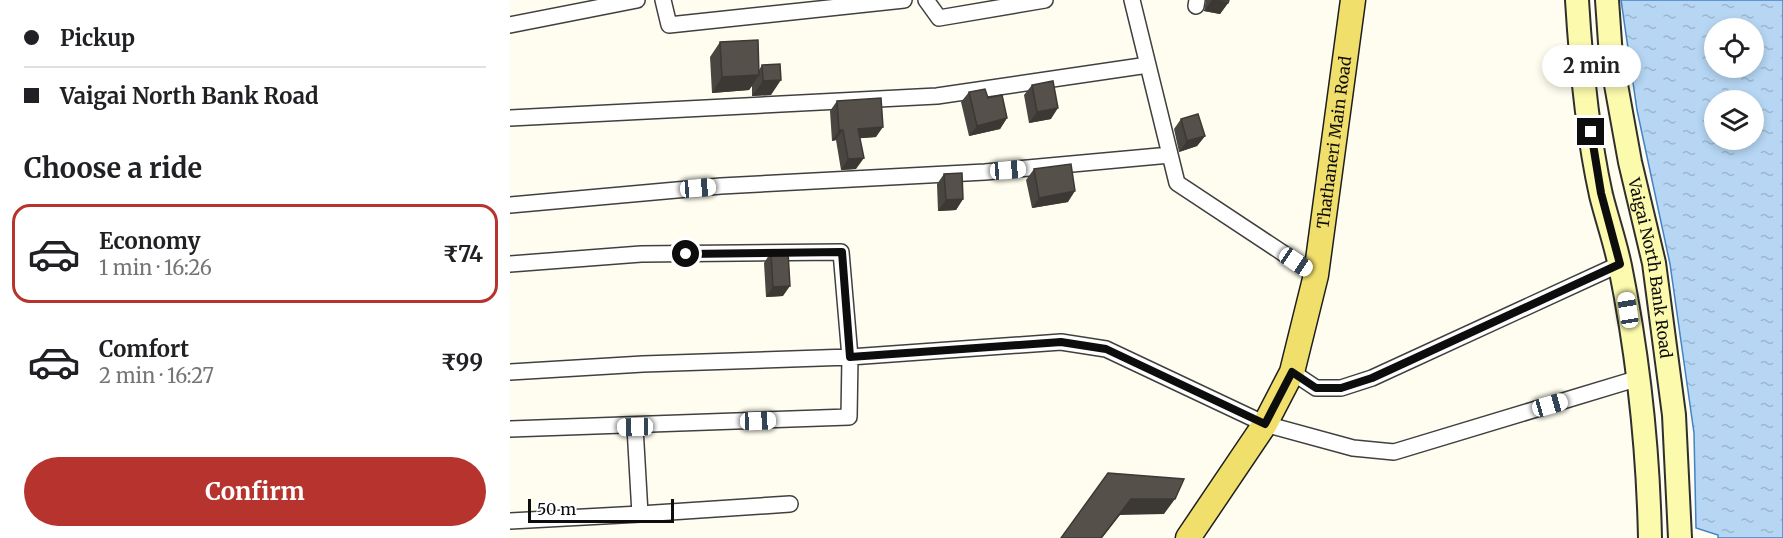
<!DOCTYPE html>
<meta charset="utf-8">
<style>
:root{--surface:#fff;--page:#f2f2f2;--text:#202124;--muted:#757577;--line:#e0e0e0;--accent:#b6342d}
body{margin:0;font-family:Merriweather,serif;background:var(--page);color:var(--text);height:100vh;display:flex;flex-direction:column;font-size:22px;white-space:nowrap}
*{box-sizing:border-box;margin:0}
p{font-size:20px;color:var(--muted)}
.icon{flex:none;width:33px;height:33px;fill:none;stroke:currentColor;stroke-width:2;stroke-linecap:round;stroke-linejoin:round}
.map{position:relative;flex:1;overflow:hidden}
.panel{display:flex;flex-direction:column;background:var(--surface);width:510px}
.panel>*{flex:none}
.hud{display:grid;align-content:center;height:132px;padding:0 24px;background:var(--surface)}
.buttons{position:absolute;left:1194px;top:18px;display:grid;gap:12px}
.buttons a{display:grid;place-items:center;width:60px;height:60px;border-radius:50%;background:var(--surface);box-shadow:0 3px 9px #0003;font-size:30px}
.scale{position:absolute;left:18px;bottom:15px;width:146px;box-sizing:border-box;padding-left:6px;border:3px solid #0d0d0d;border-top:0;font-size:16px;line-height:21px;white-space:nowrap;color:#0d0d0d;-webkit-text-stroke:4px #fff;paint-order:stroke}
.end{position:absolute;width:27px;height:27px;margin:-14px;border:8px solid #0d0d0d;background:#fff;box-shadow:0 0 0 3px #fff}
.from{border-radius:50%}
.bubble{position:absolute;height:42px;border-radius:21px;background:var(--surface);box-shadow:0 3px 9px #0003;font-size:20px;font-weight:700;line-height:42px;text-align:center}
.car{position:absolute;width:18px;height:36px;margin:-18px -9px;border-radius:8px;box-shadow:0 0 4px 2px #0007;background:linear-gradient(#fff 24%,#345 0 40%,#fff 0 76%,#345 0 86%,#fff 0)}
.hud b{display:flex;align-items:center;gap:21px;height:57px;font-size:22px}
.hud b+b{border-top:2px solid var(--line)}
.hud i{width:15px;height:15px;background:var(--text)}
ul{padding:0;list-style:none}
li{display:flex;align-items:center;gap:18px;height:99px;margin:0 12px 9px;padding:0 12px;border:3px solid transparent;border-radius:18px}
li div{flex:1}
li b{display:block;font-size:22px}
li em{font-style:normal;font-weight:700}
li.on{border-color:var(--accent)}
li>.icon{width:54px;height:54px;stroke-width:1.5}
h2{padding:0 24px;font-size:27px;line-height:72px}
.primary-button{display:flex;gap:12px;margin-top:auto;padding:12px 24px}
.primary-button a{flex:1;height:69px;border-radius:36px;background:var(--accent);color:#fff;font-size:24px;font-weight:700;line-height:69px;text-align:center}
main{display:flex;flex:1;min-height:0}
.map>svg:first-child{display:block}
.water{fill:url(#water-ripples);stroke:#4183c6;stroke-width:1.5;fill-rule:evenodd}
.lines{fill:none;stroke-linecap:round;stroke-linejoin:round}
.minor-casing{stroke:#404040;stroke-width:18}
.secondary-casing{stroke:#2f2f2f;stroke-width:26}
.primary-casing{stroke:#1e1e1e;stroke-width:27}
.minor{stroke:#fff;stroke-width:15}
.secondary{stroke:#fbfaad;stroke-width:22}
.primary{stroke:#f1df6c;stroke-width:24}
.wall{fill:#494540}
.shaded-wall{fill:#3c3834}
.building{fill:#55504a;stroke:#3c3834;stroke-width:1.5}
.route{stroke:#0d0d0d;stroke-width:8}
.labels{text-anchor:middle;stroke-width:6;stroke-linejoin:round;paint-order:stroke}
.street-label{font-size:16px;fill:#0d0d0d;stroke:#fff}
</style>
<main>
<section class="panel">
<div class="hud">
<b><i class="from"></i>Pickup</b>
<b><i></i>Vaigai North Bank Road</b>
</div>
<h2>Choose a ride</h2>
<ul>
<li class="on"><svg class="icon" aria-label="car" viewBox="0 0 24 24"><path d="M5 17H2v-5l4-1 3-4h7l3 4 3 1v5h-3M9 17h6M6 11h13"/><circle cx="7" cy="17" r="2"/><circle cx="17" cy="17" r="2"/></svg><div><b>Economy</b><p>1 min · 16:26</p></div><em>₹74</em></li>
<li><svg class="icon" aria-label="car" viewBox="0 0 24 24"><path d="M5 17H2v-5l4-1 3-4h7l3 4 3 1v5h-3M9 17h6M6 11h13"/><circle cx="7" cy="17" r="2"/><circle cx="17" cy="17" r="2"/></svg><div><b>Comfort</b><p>2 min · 16:27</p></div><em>₹99</em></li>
</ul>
<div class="primary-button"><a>Confirm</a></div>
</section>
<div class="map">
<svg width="1273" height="538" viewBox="0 0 1273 538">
<defs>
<pattern id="water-ripples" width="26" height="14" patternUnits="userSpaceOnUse" patternTransform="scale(1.5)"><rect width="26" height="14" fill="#b6d6f3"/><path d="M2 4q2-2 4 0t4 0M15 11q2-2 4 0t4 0" fill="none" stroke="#9bb6cf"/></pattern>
</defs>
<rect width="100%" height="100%" fill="#fefdef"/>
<path class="water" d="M 1111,0 L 1273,0 L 1273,538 L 1208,538 L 1208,535 L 1186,528 L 1184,433 L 1160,264 L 1127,110 ZM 1204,28 L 1244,28 L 1244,68 L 1204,68 ZM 1204,100 L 1244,100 L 1244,140 L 1204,140 Z"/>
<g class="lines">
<g class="minor-casing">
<path id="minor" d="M 153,0 L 159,25 L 394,0
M 416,0 L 429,18 L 535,0
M 622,0 L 667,183 L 806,275
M 686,6 L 687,0
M 0,25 L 127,0
M 0,118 L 427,96 L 638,65
M 0,205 L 211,186 L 475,172 L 660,155
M 0,264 L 131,254 L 331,252 L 340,357 L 339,417 L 0,429
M 0,372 L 133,364 L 340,357 L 551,342 L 596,349 L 755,424 L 843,448 L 884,452 L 1129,378
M 782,372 L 806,388 L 831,388 L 862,378 L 1110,264
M 130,514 L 280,504
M 0,521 L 130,514 L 125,427"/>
</g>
<g class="secondary-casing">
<g id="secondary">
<path d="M 1067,0 C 1071,65 1077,132 1091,195 C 1097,219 1105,242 1110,266 C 1128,355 1138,447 1140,538"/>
<path id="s1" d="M 1097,0 L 1101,57 L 1120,162 L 1144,263 L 1164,415 L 1170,538"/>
</g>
</g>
<g class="primary-casing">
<g id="primary">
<path id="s2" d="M 678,538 L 755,424 L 782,372 L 806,275 L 843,0"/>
</g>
</g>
<use href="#minor" class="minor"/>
<use href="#secondary" class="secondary"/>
<use href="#primary" class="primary"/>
</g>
<path class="wall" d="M 696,0 L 719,0 L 718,3 L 710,14 L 694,11 Z
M 210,42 L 249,70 L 252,65 L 261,95 L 242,96 L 242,86 L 239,90 L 202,93 L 200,57 Z
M 522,85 L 541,119 L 519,123 L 514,95 Z
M 459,92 L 478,98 L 497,118 L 490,129 L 459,136 L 451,102 Z
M 327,101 L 366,137 L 350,138 L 346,169 L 331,170 L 326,140 L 322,141 L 320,111 Z
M 671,119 L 695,136 L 687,146 L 669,152 L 664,129 Z
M 524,169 L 558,202 L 522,208 L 516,180 Z
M 434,174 L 453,199 L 446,210 L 428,211 L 427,184 Z
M 261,252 L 273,296 L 256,297 L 254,263 Z"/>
<path class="shaded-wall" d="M 702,0 L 718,3 L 710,14 L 694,11 Z
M 249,75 L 239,90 L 202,93 L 212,77 Z
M 271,80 L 261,95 L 242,96 L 253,81 Z
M 548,108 L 541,119 L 519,123 L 527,112 Z
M 497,118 L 490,129 L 459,136 L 467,126 Z
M 373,127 L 366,137 L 341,139 L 348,129 Z
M 329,130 L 333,130 L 326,140 L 322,141 Z
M 695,136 L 687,146 L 669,152 L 677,141 Z
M 354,158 L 346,169 L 331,170 L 338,159 Z
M 565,191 L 558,202 L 522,208 L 529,198 Z
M 453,199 L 446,210 L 428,211 L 436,200 Z
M 280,286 L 273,296 L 256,297 L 263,287 Z
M 621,499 L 665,499 L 654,514 L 610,515 L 592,538 L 591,538 Z"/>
<path class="building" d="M 702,0 L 719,0 L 718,3 Z
M 248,40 L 249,75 L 212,77 L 210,42 Z
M 270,64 L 271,80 L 253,81 L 252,65 Z
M 543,81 L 548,108 L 527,112 L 522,85 Z
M 475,89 L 478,98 L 492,95 L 497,118 L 467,126 L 459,92 Z
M 371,98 L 373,127 L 348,129 L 354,158 L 338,159 L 333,130 L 329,130 L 327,101 Z
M 688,114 L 695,136 L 677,141 L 671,119 Z
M 561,164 L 565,191 L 529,198 L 524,169 Z
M 452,173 L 453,199 L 436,200 L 434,174 Z
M 261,252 L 278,252 L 280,286 L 263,287 Z
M 598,473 L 674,479 L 665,499 L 621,499 L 591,538 L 551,538 Z"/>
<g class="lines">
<path class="route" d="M 176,254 L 332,252 L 340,357 L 551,342 L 596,349 L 755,424 L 782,372 L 806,388 L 831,388 L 862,378 L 1110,264 L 1091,193 L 1081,132"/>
</g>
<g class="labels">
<g class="street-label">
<text dy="6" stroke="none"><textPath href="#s2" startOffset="430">Thathaneri Main Road</textPath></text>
<text dy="6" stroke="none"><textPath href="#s1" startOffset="272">Vaigai North Bank Road</textPath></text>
</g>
</g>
</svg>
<div class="buttons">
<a><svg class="icon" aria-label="locate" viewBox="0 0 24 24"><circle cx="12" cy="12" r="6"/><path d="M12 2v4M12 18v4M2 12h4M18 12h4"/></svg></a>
<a><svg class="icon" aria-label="layers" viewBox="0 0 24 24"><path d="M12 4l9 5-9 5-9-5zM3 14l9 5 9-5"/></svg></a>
</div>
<div class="scale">50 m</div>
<i class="end from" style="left:176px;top:254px"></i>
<i class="end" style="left:1081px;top:132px"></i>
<div class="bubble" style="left:1032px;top:45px;width:99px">2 min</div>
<i class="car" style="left:498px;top:170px;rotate:85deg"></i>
<i class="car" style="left:188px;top:188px;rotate:85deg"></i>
<i class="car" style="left:786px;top:262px;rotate:124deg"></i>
<i class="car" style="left:1118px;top:310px;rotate:351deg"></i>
<i class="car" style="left:1040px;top:405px;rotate:74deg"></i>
<i class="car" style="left:248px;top:421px;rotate:88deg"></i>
<i class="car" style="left:125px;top:427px;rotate:269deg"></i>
</div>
</main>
